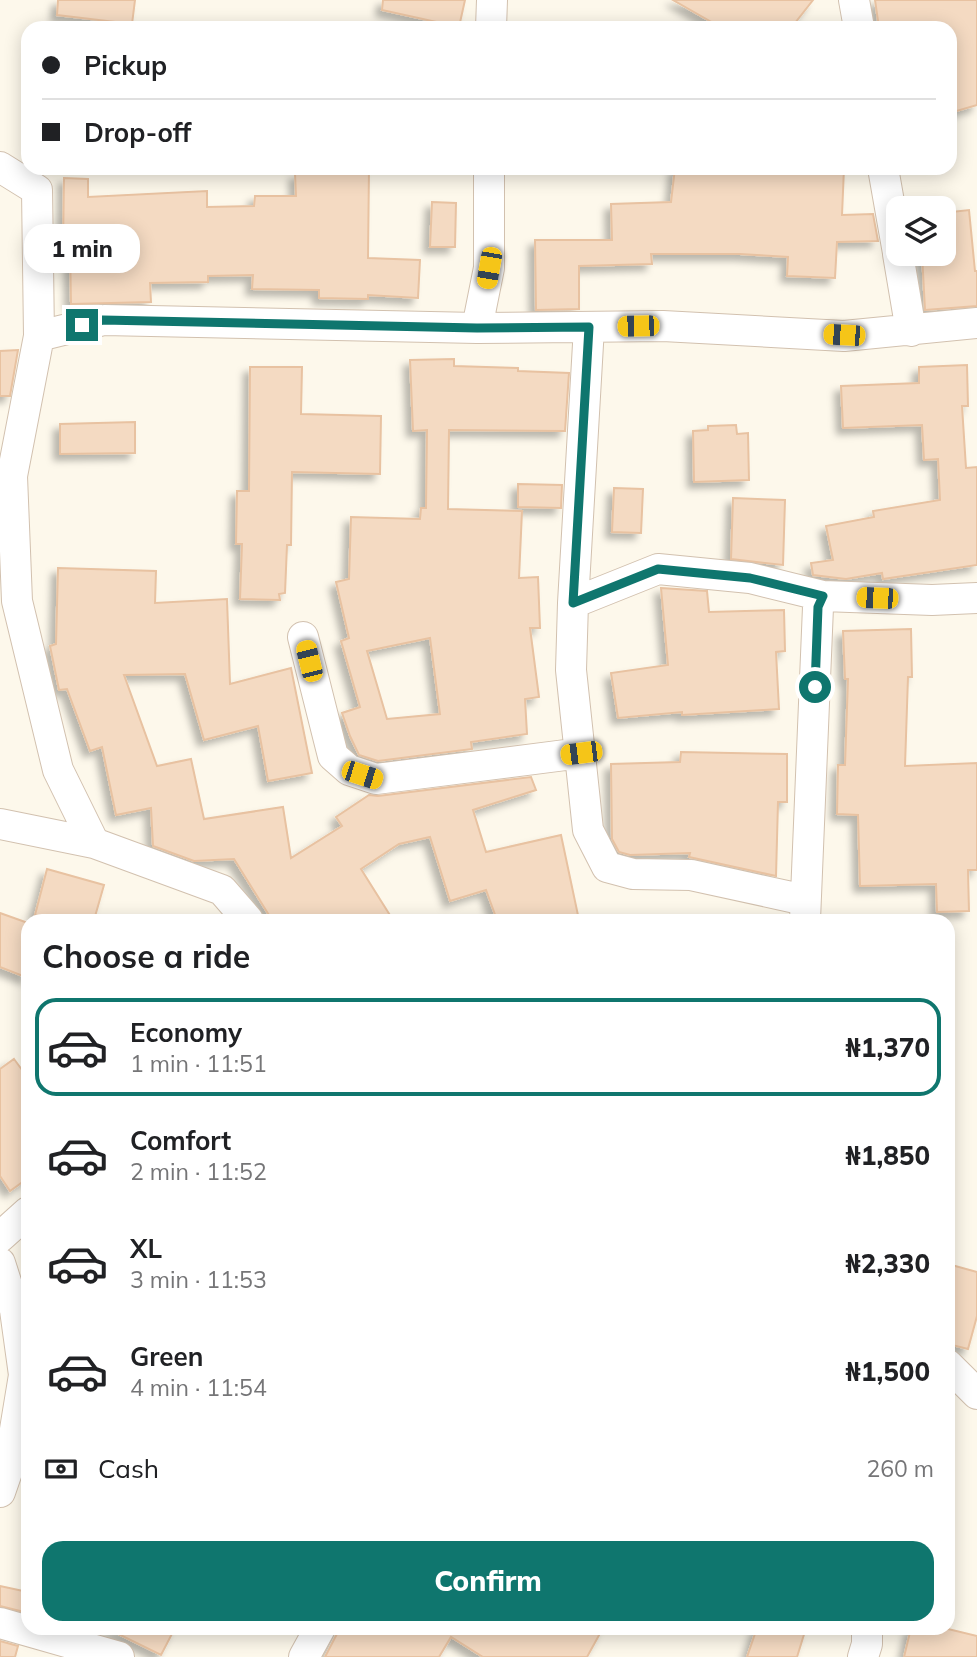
<!DOCTYPE html>
<meta charset="utf-8">
<style>
:root{--surface:#fff;--page:#f6f6f6;--text:#202124;--muted:#757577;--line:#e0e0e0;--accent:#0f766e}
body{margin:0;font-family:Mulish,sans-serif;background:var(--page);color:var(--text);height:100vh;display:flex;flex-direction:column;font-size:26px;white-space:nowrap}
*{box-sizing:border-box;margin:0}
p{font-size:23px;color:var(--muted)}
.icon{flex:none;width:38px;height:38px;fill:none;stroke:currentColor;stroke-width:2;stroke-linecap:round;stroke-linejoin:round}
.map{position:relative;flex:1;overflow:hidden}
.details{position:absolute;left:21px;top:914px;width:934px;height:721px;display:flex;flex-direction:column;background:var(--surface);border-radius:21px;box-shadow:0 4px 18px #0003}
.details>*{flex:none}
.hud{position:absolute;left:21px;top:21px;width:936px;height:154px;border-radius:21px;box-shadow:0 4px 18px #0003;display:grid;align-content:center;height:154px;padding:0 21px;background:var(--surface)}
.buttons{position:absolute;left:886px;top:196px;display:grid;gap:14px}
.buttons a{display:grid;place-items:center;width:70px;height:70px;border-radius:14px;background:var(--surface);box-shadow:0 4px 18px #0003;font-size:35px}
.end{position:absolute;width:32px;height:32px;margin:-16px;border:9px solid #0f766e;background:#fff;box-shadow:0 0 0 4px #fff}
.from{border-radius:50%}
.bubble{position:absolute;height:49px;border-radius:21px;background:var(--surface);box-shadow:0 4px 18px #0003;font-size:23px;font-weight:800;line-height:49px;text-align:center}
.car{position:absolute;width:21px;height:42px;margin:-21px -10px;border-radius:9px;box-shadow:0 0 5px 2px #0007;background:linear-gradient(#f5c518 24%,#345 0 40%,#f5c518 0 76%,#345 0 86%,#f5c518 0)}
.hud b{display:flex;align-items:center;gap:24px;height:66px;font-size:26px}
.hud b+b{border-top:2px solid var(--line)}
.hud i{width:18px;height:18px;background:var(--text)}
ul{padding:0;list-style:none}
li{display:flex;align-items:center;gap:21px;height:98px;margin:0 14px 10px;padding:0 7px;border:4px solid transparent;border-radius:21px}
li div{flex:1}
li b{display:block;font-size:26px}
li em{font-style:normal;font-weight:800}
li.active{border-color:var(--accent)}
li>.icon{width:63px;height:63px;stroke-width:1.5}
h2{padding:0 21px;font-size:32px;line-height:84px}
.pay{display:flex;align-items:center;gap:18px;height:77px;padding:0 21px;font-size:26px}
.pay p{margin-inline-start:auto}
.button{display:flex;gap:14px;margin-top:auto;padding:14px 21px}
.button a{flex:1;height:80px;border-radius:21px;background:var(--accent);color:#fff;font-size:28px;font-weight:800;line-height:80px;text-align:center}
.map>svg:first-child{display:block}
.building{fill:#f4dac2;stroke:#e8c2a1;stroke-width:2;fill-rule:evenodd;filter:url(#shadow)}
.lines{fill:none;stroke-linecap:round;stroke-linejoin:round}
.street-casing{stroke:#d2c1af;stroke-width:32}
.street{stroke:#fff;stroke-width:30}
.route{stroke:#0f766e;stroke-width:9}
</style>
<div class="map">
<svg width="977" height="1657" viewBox="0 0 977 1657">
<defs>
<filter id="shadow"><feDropShadow dx="-6" dy="6" stdDeviation="3.5" flood-color="#0004"/></filter>
</defs>
<rect width="100%" height="100%" fill="#fdf8eb"/>
<path class="building" d="M 58,0 L 135,0 L 132,24 L 57,15 Z
M 383,0 L 465,0 L 459,27 L 382,10 Z
M 673,0 L 813,0 L 791,28 L 722,28 Z
M 875,0 L 977,0 L 977,105 L 950,113 L 950,28 L 879,28 Z
M 320,168 L 369,168 L 368,258 L 420,260 L 418,298 L 368,295 L 368,299 L 319,298 L 319,290 L 252,289 L 253,275 L 208,276 L 208,282 L 150,283 L 151,302 L 71,304 L 70,245 L 63,246 L 64,178 L 88,179 L 88,197 L 207,191 L 207,207 L 254,206 L 255,196 L 296,196 L 295,174 L 320,173 Z
M 675,168 L 844,168 L 842,215 L 873,214 L 878,241 L 837,242 L 835,278 L 787,276 L 788,257 L 740,254 L 651,254 L 652,264 L 579,266 L 579,309 L 536,310 L 535,240 L 612,240 L 611,204 L 671,202 Z
M 432,202 L 456,203 L 455,247 L 430,247 Z
M 969,210 L 975,271 L 977,271 L 977,306 L 925,310 L 922,254 L 943,254 L 943,213 Z
M 18,350 L 10,396 L 0,396 L 0,351 Z
M 454,359 L 454,366 L 518,368 L 518,371 L 569,373 L 565,431 L 449,430 L 448,509 L 522,511 L 519,578 L 538,577 L 540,628 L 530,628 L 539,697 L 525,699 L 527,734 L 471,742 L 472,749 L 378,761 L 359,755 L 350,736 L 342,713 L 360,707 L 341,641 L 349,638 L 336,582 L 349,579 L 351,517 L 420,519 L 421,508 L 426,508 L 427,430 L 413,431 L 410,360 ZM 430,638 L 440,714 L 387,719 L 367,651 Z
M 967,365 L 968,406 L 962,406 L 966,468 L 977,467 L 977,565 L 883,579 L 882,573 L 846,579 L 813,575 L 811,563 L 833,560 L 826,526 L 874,517 L 873,511 L 940,500 L 938,459 L 924,460 L 922,425 L 843,428 L 841,386 L 919,383 L 919,367 Z
M 250,367 L 302,367 L 301,414 L 381,416 L 380,474 L 292,472 L 291,545 L 287,545 L 285,593 L 279,594 L 280,600 L 240,599 L 242,544 L 236,544 L 237,491 L 249,491 Z
M 135,422 L 135,453 L 60,454 L 60,424 Z
M 736,425 L 737,434 L 748,433 L 749,480 L 694,482 L 693,431 L 708,430 L 708,426 Z
M 518,484 L 562,485 L 561,508 L 518,507 Z
M 614,488 L 643,489 L 641,533 L 612,532 Z
M 733,498 L 785,500 L 783,565 L 731,559 Z
M 58,568 L 156,571 L 155,603 L 227,599 L 230,684 L 291,668 L 312,773 L 268,781 L 258,726 L 204,740 L 185,674 L 124,675 L 157,766 L 191,759 L 204,819 L 283,807 L 291,858 L 342,826 L 336,817 L 369,795 L 378,796 L 531,777 L 536,790 L 473,810 L 486,852 L 561,835 L 579,920 L 497,920 L 486,890 L 450,901 L 430,837 L 399,844 L 361,869 L 393,920 L 272,920 L 234,859 L 194,861 L 153,846 L 151,808 L 116,815 L 102,747 L 90,751 L 67,689 L 59,690 L 50,646 L 56,644 Z
M 661,588 L 707,591 L 709,612 L 784,610 L 785,651 L 776,652 L 779,709 L 682,715 L 682,712 L 618,718 L 611,673 L 668,665 Z
M 911,629 L 912,677 L 908,677 L 905,766 L 977,763 L 977,870 L 968,870 L 969,911 L 937,912 L 936,884 L 860,886 L 858,815 L 837,814 L 838,765 L 845,765 L 848,679 L 845,679 L 843,631 Z
M 681,752 L 787,754 L 787,802 L 778,802 L 776,876 L 689,857 L 690,853 L 630,855 L 619,852 L 612,839 L 611,764 L 680,762 Z
M 47,869 L 104,885 L 94,920 L 54,920 L 35,915 Z
M 0,913 L 28,923 L 28,978 L 0,967 Z
M 14,1059 L 28,1078 L 28,1178 L 10,1191 L 0,1176 L 0,1069 Z
M 948,1264 L 977,1272 L 977,1316 L 968,1349 L 948,1344 Z
M 0,1586 L 28,1592 L 28,1613 L 0,1606 Z
M 106,1628 L 175,1628 L 161,1655 Z
M 340,1628 L 603,1628 L 587,1657 L 483,1657 L 451,1637 L 439,1657 L 325,1657 Z
M 757,1628 L 806,1628 L 797,1657 L 747,1657 Z
M 911,1628 L 944,1628 L 977,1636 L 977,1657 L 904,1657 Z
M 0,1641 L 18,1646 L 15,1657 L 0,1657 Z"/>
<g class="lines">
<g class="street-casing">
<path id="street" d="M 854,0 L 859,28
M 491,28 L 492,0
M 0,167 L 37,190 L 39,336 L 12,476 L 17,601 L 58,770 L 94,843
M 883,168 L 898,253
M 898,254 L 911,331
M 589,327 L 573,603 L 571,670 L 588,830 L 607,867 L 633,874 L 691,875 L 805,900
M 477,328 L 489,268 L 489,168
M 39,336 L 104,320 L 477,328 L 663,326 L 844,336 L 977,323
M 573,603 L 658,569 L 750,578 L 823,596 L 932,600 L 977,598
M 303,637 L 333,756 L 349,770 L 376,779 L 581,753
M 0,824 L 94,843 L 222,890 L 248,920
M 805,920 L 818,607 L 823,596
M 0,1237 L 28,1212
M 0,1263 L 15,1310 L 24,1375 L 9,1466 L 0,1492
M 948,1365 L 977,1394
M 0,1623 L 119,1657
M 304,1657 L 320,1628
M 863,1657 L 867,1644 L 867,1628"/>
</g>
<use href="#street" class="street"/>
</g>
<g class="lines">
<path class="route" d="M 82,325 L 103,320 L 477,328 L 589,327 L 573,603 L 658,569 L 750,578 L 823,596 L 818,607 L 815,687"/>
</g>
</svg>
<div class="buttons">
<a><svg class="icon" aria-label="layers" viewBox="0 0 24 24"><path d="M12 4l9 5-9 5-9-5zM3 14l9 5 9-5"/></svg></a>
</div>
<i class="end from" style="left:815px;top:687px"></i>
<i class="end" style="left:82px;top:325px"></i>
<div class="bubble" style="left:24px;top:224px;width:116px">1 min</div>
<i class="car" style="left:489px;top:268px;rotate:190deg"></i>
<i class="car" style="left:638px;top:326px;rotate:269deg"></i>
<i class="car" style="left:844px;top:335px;rotate:273deg"></i>
<i class="car" style="left:877px;top:598px;rotate:272deg"></i>
<i class="car" style="left:309px;top:661px;rotate:346deg"></i>
<i class="car" style="left:581px;top:753px;rotate:263deg"></i>
<i class="car" style="left:362px;top:775px;rotate:108deg"></i>
<div class="hud">
<b><i class="from"></i>Pickup</b>
<b><i></i>Drop-off</b>
</div>
<section class="details">
<h2>Choose a ride</h2>
<ul>
<li class="active"><svg class="icon" aria-label="car" viewBox="0 0 24 24"><path d="M5 17H2v-5l4-1 3-4h7l3 4 3 1v5h-3M9 17h6M6 11h13"/><circle cx="7" cy="17" r="2"/><circle cx="17" cy="17" r="2"/></svg><div><b>Economy</b><p>1 min · 11:51</p></div><em>₦1,370</em></li>
<li><svg class="icon" aria-label="car" viewBox="0 0 24 24"><path d="M5 17H2v-5l4-1 3-4h7l3 4 3 1v5h-3M9 17h6M6 11h13"/><circle cx="7" cy="17" r="2"/><circle cx="17" cy="17" r="2"/></svg><div><b>Comfort</b><p>2 min · 11:52</p></div><em>₦1,850</em></li>
<li><svg class="icon" aria-label="car" viewBox="0 0 24 24"><path d="M5 17H2v-5l4-1 3-4h7l3 4 3 1v5h-3M9 17h6M6 11h13"/><circle cx="7" cy="17" r="2"/><circle cx="17" cy="17" r="2"/></svg><div><b>XL</b><p>3 min · 11:53</p></div><em>₦2,330</em></li>
<li><svg class="icon" aria-label="car" viewBox="0 0 24 24"><path d="M5 17H2v-5l4-1 3-4h7l3 4 3 1v5h-3M9 17h6M6 11h13"/><circle cx="7" cy="17" r="2"/><circle cx="17" cy="17" r="2"/></svg><div><b>Green</b><p>4 min · 11:54</p></div><em>₦1,500</em></li>
</ul>
<div class="pay"><svg class="icon" aria-label="cash" viewBox="0 0 24 24"><path d="M3 7h18v10H3z"/><circle cx="12" cy="12" r="2"/></svg>Cash<p>260 m</p></div>
<div class="button"><a>Confirm</a></div>
</section>
</div>
